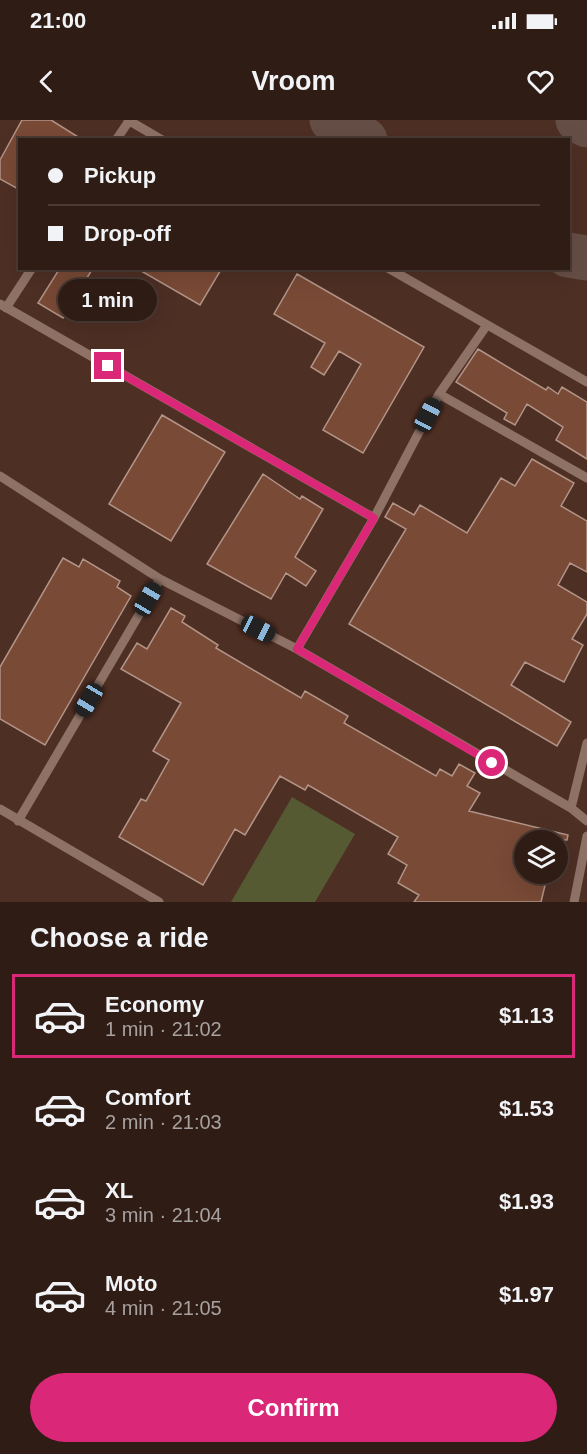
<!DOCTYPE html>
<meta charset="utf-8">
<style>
:root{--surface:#2f1c15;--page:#37251e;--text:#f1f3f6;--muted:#a7a1a0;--line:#4a3a34;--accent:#db2777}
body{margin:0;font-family:Arial,sans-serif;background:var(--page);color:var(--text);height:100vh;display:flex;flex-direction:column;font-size:22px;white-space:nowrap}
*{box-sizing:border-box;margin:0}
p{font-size:20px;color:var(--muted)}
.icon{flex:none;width:33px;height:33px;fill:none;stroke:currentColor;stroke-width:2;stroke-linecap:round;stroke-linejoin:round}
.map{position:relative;height:782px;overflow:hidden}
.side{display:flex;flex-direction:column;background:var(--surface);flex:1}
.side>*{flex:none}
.banner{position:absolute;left:18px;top:18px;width:552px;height:132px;border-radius:0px;box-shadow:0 6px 24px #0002,0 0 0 2px var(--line);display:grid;align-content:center;height:132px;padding:0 30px;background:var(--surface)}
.fabs{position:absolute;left:514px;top:710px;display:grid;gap:12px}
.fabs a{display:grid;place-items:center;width:54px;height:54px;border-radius:50%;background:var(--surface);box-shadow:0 6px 24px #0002,0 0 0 2px var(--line);font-size:30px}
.end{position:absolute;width:27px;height:27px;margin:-14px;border:8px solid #db2777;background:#fff;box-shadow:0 0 0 3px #fff}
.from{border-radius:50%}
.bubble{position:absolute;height:42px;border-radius:21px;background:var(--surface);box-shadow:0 6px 24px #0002,0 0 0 2px var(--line);font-size:20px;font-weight:700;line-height:42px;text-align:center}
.car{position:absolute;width:18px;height:36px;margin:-18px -9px;border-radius:8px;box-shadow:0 0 4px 2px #0007;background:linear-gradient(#222 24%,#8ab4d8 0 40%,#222 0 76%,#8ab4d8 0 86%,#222 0)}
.banner b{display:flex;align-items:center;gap:21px;height:57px;font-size:22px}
.banner b+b{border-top:2px solid var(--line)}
.banner i{width:15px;height:15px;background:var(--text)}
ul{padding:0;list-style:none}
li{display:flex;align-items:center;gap:18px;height:84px;margin:0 12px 9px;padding:0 18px;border:3px solid transparent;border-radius:0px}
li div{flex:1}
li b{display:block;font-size:22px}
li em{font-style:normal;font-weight:700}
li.selected{border-color:var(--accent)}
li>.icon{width:54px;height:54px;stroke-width:1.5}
h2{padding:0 30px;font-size:27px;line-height:72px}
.cta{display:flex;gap:12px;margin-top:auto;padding:12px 30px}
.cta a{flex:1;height:69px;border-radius:36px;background:var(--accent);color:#fff;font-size:24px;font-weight:700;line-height:69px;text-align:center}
.status{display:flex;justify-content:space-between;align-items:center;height:42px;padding:0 30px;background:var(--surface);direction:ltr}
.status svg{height:16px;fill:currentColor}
header{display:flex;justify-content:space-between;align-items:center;height:78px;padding:0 30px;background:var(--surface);font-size:27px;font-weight:700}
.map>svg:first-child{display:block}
.built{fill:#4e2f24;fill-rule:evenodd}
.green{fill:#555a32}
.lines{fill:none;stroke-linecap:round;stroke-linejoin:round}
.taxiway{stroke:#654e45;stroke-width:45}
.building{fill:#794a36;stroke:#b29488;stroke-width:1.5}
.lane{stroke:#8f7266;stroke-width:9}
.route{stroke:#db2777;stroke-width:8}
</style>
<div class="status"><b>21:00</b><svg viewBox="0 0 49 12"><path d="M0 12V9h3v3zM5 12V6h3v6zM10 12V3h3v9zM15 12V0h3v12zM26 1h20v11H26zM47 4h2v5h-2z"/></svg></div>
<header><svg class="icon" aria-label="back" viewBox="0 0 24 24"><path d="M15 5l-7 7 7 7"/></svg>Vroom<svg class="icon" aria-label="heart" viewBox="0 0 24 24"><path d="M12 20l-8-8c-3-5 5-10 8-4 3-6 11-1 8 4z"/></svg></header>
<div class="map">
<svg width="587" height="782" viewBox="0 0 587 782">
<rect width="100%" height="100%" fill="#3f261c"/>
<path class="built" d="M 0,0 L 587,0 L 587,782 L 0,782 ZM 20,20 L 568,20 L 568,148 L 20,148 ZM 525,720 L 558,720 L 558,753 L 525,753 Z"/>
<path class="green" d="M 292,677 L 355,714 L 315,782 L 231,782 Z"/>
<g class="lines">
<path class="taxiway" d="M 332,0 L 365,20
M 578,0 L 587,5
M 568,135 L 587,138"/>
</g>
<path class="building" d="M 22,0 L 51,0 L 83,20 L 20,20 L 20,70 L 0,59 L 0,40 Z
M 60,148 L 93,148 L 63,198 L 38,183 Z
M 136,148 L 222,148 L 200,185 Z
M 297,154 L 424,227 L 363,333 L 323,310 L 361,244 L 339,231 L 324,255 L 311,247 L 325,223 L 274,194 Z
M 478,229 L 546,270 L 548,267 L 558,274 L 562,267 L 587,282 L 587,339 L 556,320 L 563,307 L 527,284 L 515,305 L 504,299 L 507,293 L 456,262 Z
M 162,295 L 225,332 L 171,421 L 109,384 Z
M 532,339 L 574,363 L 561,386 L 587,401 L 587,452 L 570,443 L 558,465 L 587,482 L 587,494 L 572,519 L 583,525 L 564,562 L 525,542 L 511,565 L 571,602 L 557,626 L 349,504 L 406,409 L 385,397 L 393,383 L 414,395 L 420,385 L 467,413 L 501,358 L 515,366 Z
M 263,354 L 300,379 L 302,376 L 323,389 L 295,437 L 316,451 L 306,466 L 286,453 L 271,479 L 207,444 Z
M 63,438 L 79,447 L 83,439 L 120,461 L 117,467 L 131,476 L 45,625 L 0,599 L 0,547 Z
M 171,488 L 185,496 L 182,502 L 218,525 L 216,528 L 301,578 L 305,571 L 348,596 L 344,603 L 436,656 L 440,649 L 452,656 L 459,644 L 475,653 L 467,666 L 480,673 L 469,691 L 568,715 L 567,720 L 525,720 L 525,753 L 548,753 L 541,782 L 414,782 L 419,775 L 398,763 L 407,745 L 388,734 L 398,717 L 308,665 L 305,670 L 280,656 L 245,715 L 235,709 L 203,765 L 119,717 L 141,679 L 146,681 L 169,640 L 153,631 L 181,583 L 121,549 L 137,523 L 147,529 Z"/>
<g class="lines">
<path class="lane" d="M 128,0 L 162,20
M 116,20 L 129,1
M 388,148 L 587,262
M 0,184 L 374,398
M 6,188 L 32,148
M 439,274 L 587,358
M 0,356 L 160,459 L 297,529 L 571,688 L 587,701
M 297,529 L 374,398 L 439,274 L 487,205
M 571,688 L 587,623
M 0,689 L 159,782
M 18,701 L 160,459
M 574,782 L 587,716"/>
</g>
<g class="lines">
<path class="route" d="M 108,246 L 374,398 L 297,529 L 492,643"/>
</g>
</svg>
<div class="fabs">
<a><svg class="icon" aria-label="layers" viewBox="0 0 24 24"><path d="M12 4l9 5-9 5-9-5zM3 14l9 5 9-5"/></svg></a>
</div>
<i class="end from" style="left:492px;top:643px"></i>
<i class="end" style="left:108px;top:246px"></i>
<div class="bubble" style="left:58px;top:159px;width:99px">1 min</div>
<i class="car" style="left:428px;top:295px;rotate:28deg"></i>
<i class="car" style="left:148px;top:479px;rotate:30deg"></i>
<i class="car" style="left:258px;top:509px;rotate:117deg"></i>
<i class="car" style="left:89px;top:580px;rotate:211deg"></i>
<div class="banner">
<b><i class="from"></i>Pickup</b>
<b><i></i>Drop-off</b>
</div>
</div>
<section class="side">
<h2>Choose a ride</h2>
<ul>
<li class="selected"><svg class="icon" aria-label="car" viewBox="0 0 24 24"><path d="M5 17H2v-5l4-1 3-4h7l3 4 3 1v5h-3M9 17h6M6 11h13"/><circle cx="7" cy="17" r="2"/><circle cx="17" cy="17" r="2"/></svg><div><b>Economy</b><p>1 min · 21:02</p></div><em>$1.13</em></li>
<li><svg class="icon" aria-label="car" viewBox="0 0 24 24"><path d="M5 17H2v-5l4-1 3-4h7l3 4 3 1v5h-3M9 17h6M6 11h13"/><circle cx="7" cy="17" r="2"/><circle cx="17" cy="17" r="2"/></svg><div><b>Comfort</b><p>2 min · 21:03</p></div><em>$1.53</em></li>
<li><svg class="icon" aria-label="car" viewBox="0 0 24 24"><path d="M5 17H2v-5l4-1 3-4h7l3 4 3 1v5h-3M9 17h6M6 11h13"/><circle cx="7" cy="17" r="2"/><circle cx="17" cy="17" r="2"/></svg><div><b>XL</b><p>3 min · 21:04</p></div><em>$1.93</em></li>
<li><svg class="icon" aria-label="car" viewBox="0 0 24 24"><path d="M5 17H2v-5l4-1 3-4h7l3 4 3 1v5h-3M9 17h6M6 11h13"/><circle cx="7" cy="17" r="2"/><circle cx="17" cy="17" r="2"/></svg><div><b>Moto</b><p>4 min · 21:05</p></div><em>$1.97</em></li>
</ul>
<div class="cta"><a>Confirm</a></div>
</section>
